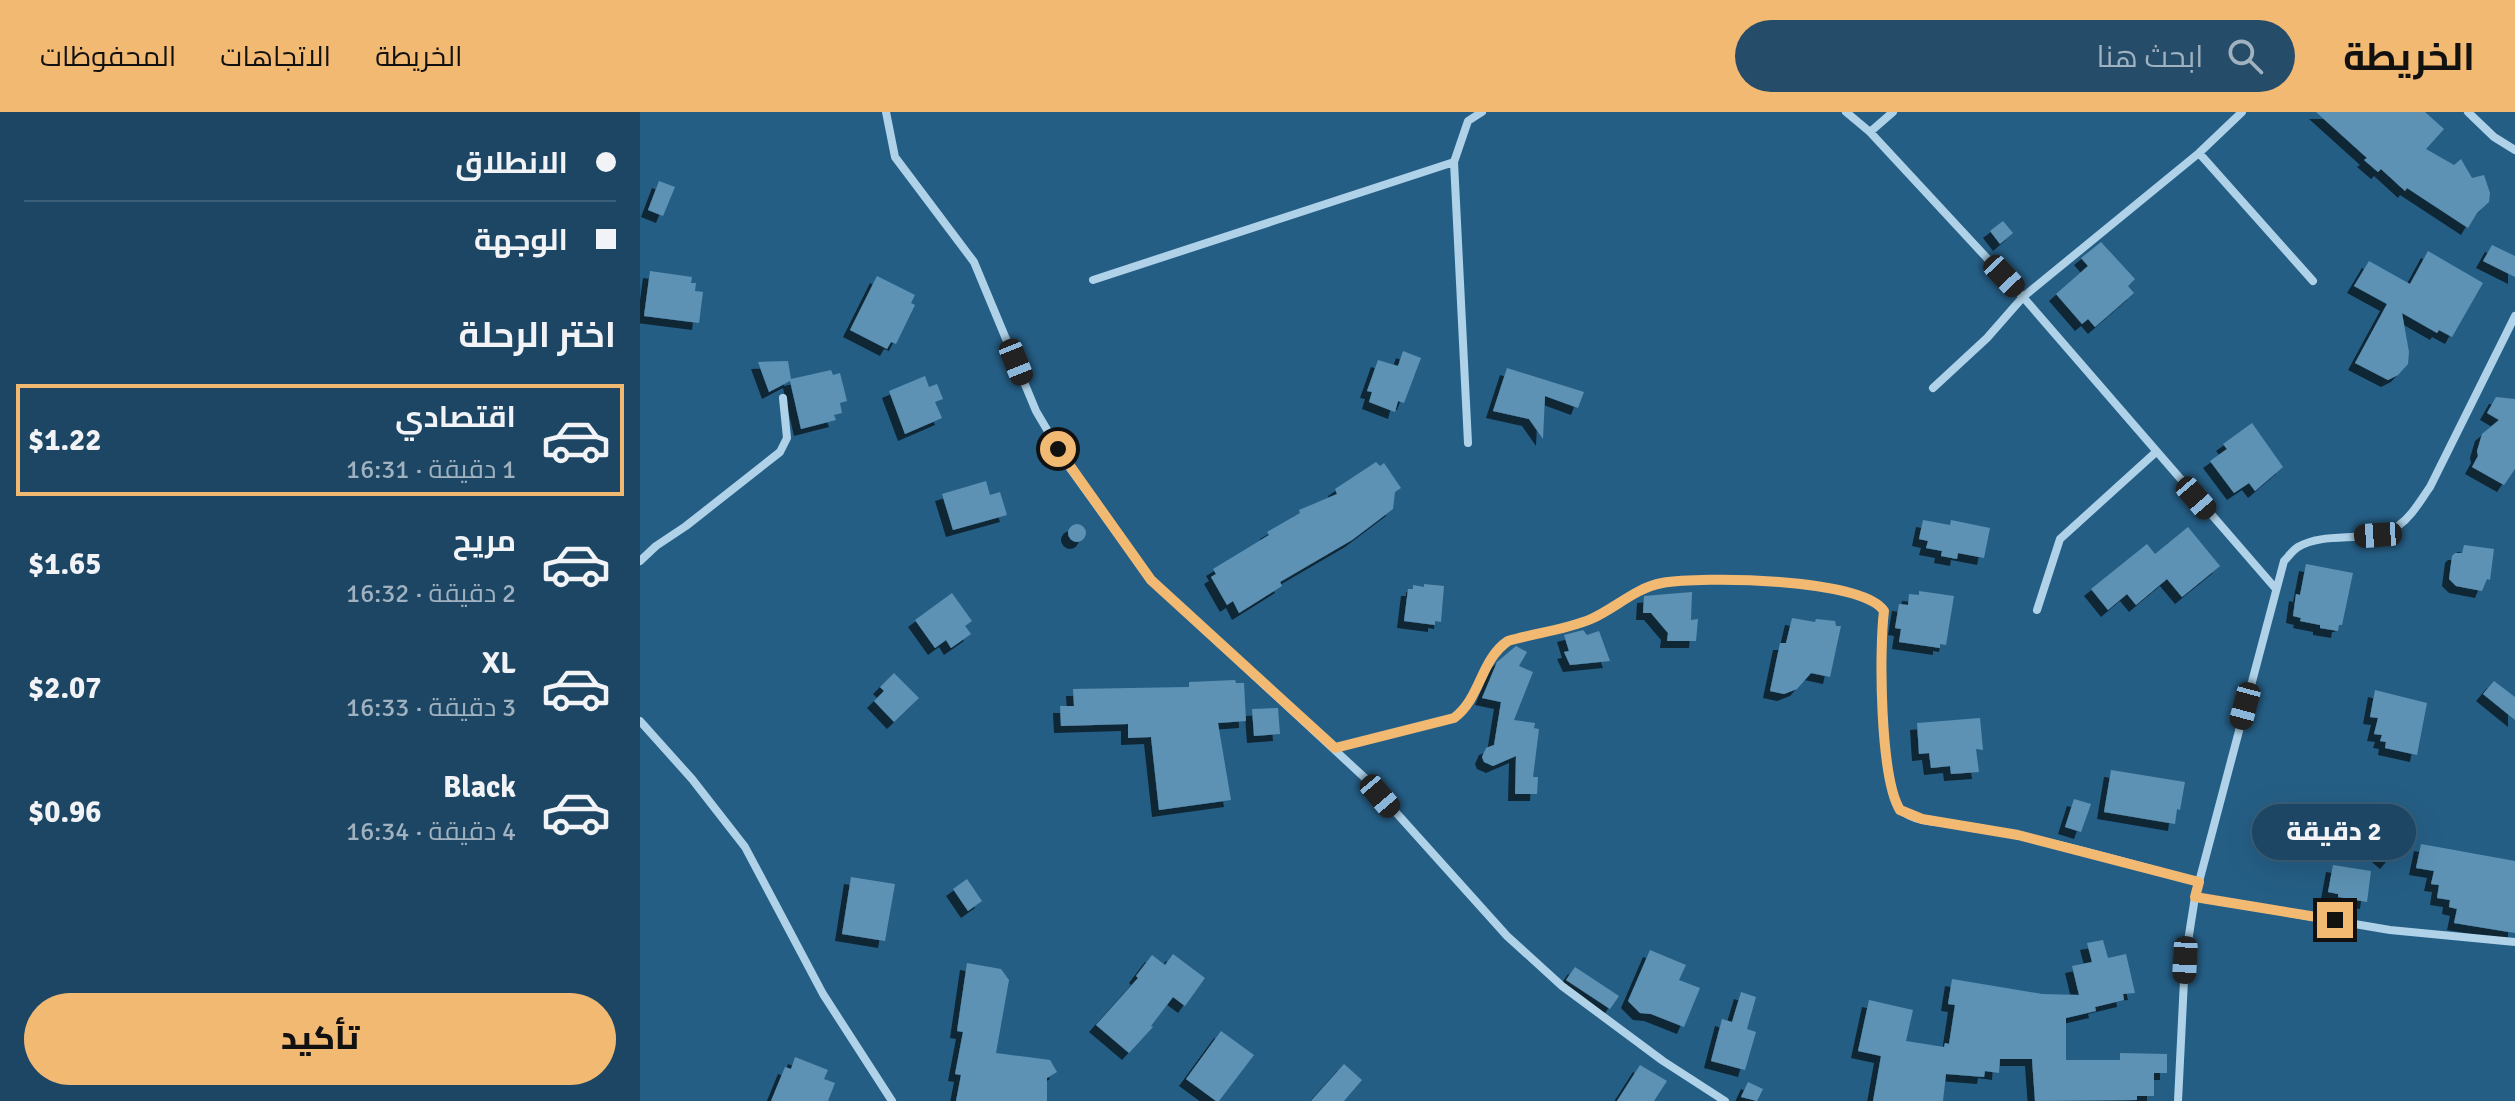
<!DOCTYPE html>
<html lang="ar">
<meta charset="utf-8">
<style>
:root{--surface:#1c4664;--page:#254d6a;--text:#f1f3f6;--muted:#a0b1bf;--line:#3a5e78;--accent:#f2b973}
body{margin:0;font-family:Signika,Cairo,sans-serif;background:var(--page);color:var(--text);direction:rtl;height:100vh;display:flex;flex-direction:column;font-size:30px;white-space:nowrap}
*{box-sizing:border-box;margin:0}
p{font-size:26px;color:var(--muted)}
.icon{flex:none;width:44px;height:44px;fill:none;stroke:currentColor;stroke-width:2;stroke-linecap:round;stroke-linejoin:round}
.map{position:relative;flex:1;overflow:hidden;direction:ltr}
.panel{display:flex;flex-direction:column;background:var(--surface);width:640px}
.panel>*{flex:none}
.guide{display:grid;align-content:center;height:176px;padding:0 24px;background:var(--surface)}
.end{position:absolute;width:36px;height:36px;margin:-18px;border:10px solid #f2b973;background:#111;box-shadow:0 0 0 4px #111}
.from{border-radius:50%}
.bubble{position:absolute;height:56px;border-radius:28px;background:var(--surface);box-shadow:0 8px 32px #0002,0 0 0 2px var(--line);font-size:26px;font-weight:800;line-height:56px;text-align:center;direction:rtl}
.car{position:absolute;width:24px;height:48px;margin:-24px -12px;border-radius:10px;box-shadow:0 0 6px 2px #0007;background:linear-gradient(#222 24%,#8ab4d8 0 40%,#222 0 76%,#8ab4d8 0 86%,#222 0)}
.guide b{display:flex;align-items:center;gap:28px;height:76px;font-size:30px}
.guide b+b{border-top:2px solid var(--line)}
.guide i{width:20px;height:20px;background:var(--text)}
ul{padding:0;list-style:none}
li{display:flex;align-items:center;gap:24px;height:112px;margin:0 16px 12px;padding:0 8px;border:4px solid transparent;border-radius:0px}
li div{flex:1}
li b{display:block;font-size:30px}
li em{font-style:normal;font-weight:800}
li.current{border-color:var(--accent)}
li>.icon{width:72px;height:72px;stroke-width:1.5}
h2{padding:0 24px;font-size:36px;line-height:96px}
.action{display:flex;gap:16px;margin-top:auto;padding:16px 24px}
.action a{flex:1;height:92px;border-radius:48px;background:var(--accent);color:#111;font-size:32px;font-weight:800;line-height:92px;text-align:center}
header{display:flex;align-items:center;gap:48px;box-sizing:border-box;height:112px;padding:0 40px;background:var(--accent);color:#111}
header strong{font-size:38px}
nav{display:flex;gap:44px;margin-inline-start:auto;font-size:28px}
.search{width:560px;height:72px;background:var(--page);display:flex;align-items:center;gap:20px;box-sizing:border-box;padding:0 28px;border-radius:44px;color:var(--muted);font-size:30px}
main{display:flex;flex:1;min-height:0}
.map>svg:first-child{display:block}
.building{fill:#5d92b4;filter:url(#shadow)}
.lines{fill:none;stroke-linecap:round;stroke-linejoin:round}
.street{stroke:#afd2e8;stroke-width:8}
.route{stroke:#f2b973;stroke-width:10}
</style>
<header>
<strong>الخريطة</strong>
<div class="search"><svg class="icon" aria-label="search" viewBox="0 0 24 24"><circle cx="10" cy="10" r="6"/><path d="M15 15l6 6"/></svg>ابحث هنا</div>
<nav><a>الخريطة</a><a>الاتجاهات</a><a>المحفوظات</a></nav>
</header>
<main>
<div class="map">
<svg width="1875" height="989" viewBox="0 0 1875 989">
<defs>
<filter id="shadow"><feDropShadow dx="-7" dy="7" stdDeviation="0" flood-color="#0009"/></filter>
</defs>
<rect width="100%" height="100%" fill="#255e85"/>
<path class="building" d="M 1676,0 L 1785,0 L 1804,17 L 1786,37 L 1814,53 L 1821,47 L 1832,66 L 1844,63 L 1850,81 L 1849,90 L 1837,101 L 1828,116 L 1767,76 L 1765,79 L 1741,57 L 1738,60 L 1724,48 L 1727,46 Z
M 19,69 L 35,75 L 23,104 L 8,98 Z
M 1363,109 L 1373,121 L 1360,132 L 1350,119 Z
M 1461,130 L 1495,167 L 1488,174 L 1494,181 L 1455,215 L 1448,207 L 1442,212 L 1416,182 L 1448,154 L 1441,146 Z
M 1852,133 L 1875,144 L 1875,165 L 1843,149 Z
M 1788,139 L 1843,171 L 1812,225 L 1799,218 L 1797,221 L 1762,201 L 1769,240 L 1768,252 L 1758,263 L 1748,268 L 1715,251 L 1747,192 L 1714,174 L 1729,149 L 1770,172 Z
M 10,159 L 52,165 L 51,171 L 56,171 L 55,179 L 63,180 L 59,211 L 4,204 Z
M 237,164 L 275,183 L 271,191 L 275,193 L 256,232 L 251,230 L 247,237 L 210,218 Z
M 763,239 L 781,246 L 764,291 L 758,289 L 755,300 L 729,290 L 732,280 L 727,279 L 738,248 L 758,254 Z
M 148,249 L 151,267 L 191,258 L 193,263 L 200,261 L 207,289 L 200,291 L 202,301 L 194,303 L 196,308 L 161,317 L 150,269 L 129,280 L 118,250 Z
M 867,256 L 944,280 L 938,296 L 905,284 L 903,327 L 889,307 L 853,299 Z
M 285,264 L 289,275 L 297,272 L 303,287 L 295,290 L 302,306 L 265,322 L 249,279 Z
M 1856,285 L 1875,287 L 1875,357 L 1864,373 L 1832,355 L 1838,344 L 1837,339 L 1842,322 L 1859,308 L 1847,301 Z
M 1612,311 L 1643,355 L 1615,379 L 1609,371 L 1594,381 L 1570,349 L 1587,337 L 1583,332 Z
M 736,350 L 740,354 L 744,351 L 761,376 L 755,380 L 753,397 L 712,428 L 640,470 L 642,474 L 599,501 L 593,489 L 587,493 L 571,465 L 576,462 L 573,457 L 629,423 L 627,420 L 660,401 L 659,398 L 697,382 L 695,377 Z
M 346,369 L 350,383 L 360,380 L 367,403 L 313,418 L 302,382 Z
M 1283,408 L 1310,413 L 1311,408 L 1350,416 L 1344,446 L 1318,441 L 1317,447 L 1301,444 L 1302,439 L 1286,436 L 1288,429 L 1279,427 Z
M428 421a9 9 0 1 1 18 0a9 9 0 1 1-18 0Z
M 1548,415 L 1580,454 L 1542,485 L 1527,467 L 1496,493 L 1487,482 L 1468,498 L 1451,477 L 1507,432 L 1515,442 Z
M 1824,433 L 1854,437 L 1850,468 L 1847,467 L 1842,479 L 1816,474 L 1809,467 L 1812,444 L 1815,441 L 1822,441 Z
M 1666,452 L 1713,461 L 1702,513 L 1699,513 L 1698,519 L 1680,516 L 1680,513 L 1660,509 L 1661,506 L 1653,504 L 1656,482 L 1660,483 Z
M 784,472 L 804,474 L 801,510 L 795,509 L 795,513 L 764,509 L 768,477 L 773,477 L 773,473 L 784,475 Z
M 1279,479 L 1314,484 L 1306,533 L 1300,532 L 1300,536 L 1259,530 L 1261,517 L 1255,516 L 1259,492 L 1268,493 L 1269,482 L 1279,483 Z
M 1052,480 L 1051,508 L 1058,507 L 1056,529 L 1027,529 L 1028,521 L 1011,501 L 1003,501 L 1004,484 Z
M 312,481 L 332,509 L 325,514 L 331,522 L 311,536 L 306,528 L 295,536 L 275,508 Z
M 1152,506 L 1175,510 L 1176,507 L 1195,509 L 1196,514 L 1201,514 L 1190,565 L 1171,561 L 1157,577 L 1144,582 L 1130,579 L 1140,531 L 1146,531 Z
M 943,518 L 947,523 L 959,519 L 970,549 L 930,553 L 924,540 L 929,539 L 924,523 Z
M 876,534 L 887,540 L 879,554 L 893,560 L 874,608 L 895,611 L 894,616 L 899,617 L 893,665 L 898,665 L 897,682 L 875,682 L 876,644 L 853,654 L 844,650 L 842,645 L 846,636 L 854,633 L 861,590 L 842,586 L 857,550 Z
M 254,561 L 279,586 L 254,610 L 234,589 L 244,579 L 240,575 Z
M 595,568 L 596,571 L 604,571 L 606,609 L 578,611 L 591,688 L 519,698 L 511,625 L 488,626 L 488,612 L 421,614 L 420,594 L 434,594 L 433,577 L 549,575 L 549,570 Z
M 1854,569 L 1875,585 L 1875,608 L 1843,582 Z
M 1735,578 L 1787,591 L 1777,643 L 1745,636 L 1746,630 L 1740,629 L 1742,623 L 1734,622 L 1738,606 L 1730,605 Z
M 638,596 L 640,622 L 614,624 L 612,597 Z
M 1340,606 L 1343,638 L 1336,637 L 1339,660 L 1311,662 L 1310,654 L 1291,656 L 1289,641 L 1279,642 L 1277,611 Z
M 1471,658 L 1545,670 L 1540,698 L 1537,697 L 1535,712 L 1464,700 Z
M 1434,687 L 1451,692 L 1441,720 L 1425,715 Z
M 1736,696 L 1762,717 L 1754,728 L 1764,730 L 1747,750 L 1712,720 L 1715,721 Z
M 1781,732 L 1875,749 L 1875,821 L 1814,811 L 1817,797 L 1809,795 L 1810,788 L 1797,786 L 1799,773 L 1791,772 L 1794,759 L 1776,756 Z
M 1693,753 L 1731,759 L 1727,790 L 1698,785 L 1698,782 L 1688,780 Z
M 211,765 L 255,772 L 245,829 L 202,822 Z
M 327,767 L 342,789 L 328,799 L 313,777 Z
M 1463,828 L 1468,846 L 1486,842 L 1495,881 L 1483,882 L 1484,888 L 1455,895 L 1456,899 L 1426,906 L 1426,948 L 1480,948 L 1480,941 L 1527,942 L 1527,961 L 1514,961 L 1514,984 L 1497,984 L 1497,988 L 1395,989 L 1392,947 L 1360,947 L 1359,961 L 1345,959 L 1344,965 L 1306,962 L 1303,989 L 1233,989 L 1241,944 L 1218,939 L 1229,888 L 1273,898 L 1266,929 L 1304,935 L 1305,931 L 1309,932 L 1315,893 L 1308,892 L 1312,867 L 1402,882 L 1439,883 L 1432,854 L 1452,850 L 1447,831 Z
M 1010,838 L 1046,853 L 1039,868 L 1060,876 L 1044,915 L 1011,902 L 1000,901 L 988,889 Z
M 533,842 L 565,866 L 545,894 L 533,885 L 511,914 L 513,915 L 489,941 L 456,913 L 498,866 L 496,864 L 512,843 L 525,853 Z
M 327,851 L 361,857 L 369,868 L 356,941 L 410,948 L 417,960 L 407,966 L 407,989 L 316,989 L 321,963 L 315,962 L 323,920 L 317,919 Z
M 935,855 L 979,884 L 970,897 L 926,868 Z
M 1101,880 L 1116,885 L 1107,917 L 1116,920 L 1105,958 L 1071,949 L 1082,907 L 1092,910 Z
M 581,919 L 614,943 L 579,989 L 576,989 L 546,967 Z
M 155,945 L 188,958 L 184,967 L 195,971 L 188,989 L 131,989 L 145,955 L 151,957 Z
M 704,952 L 722,968 L 704,989 L 671,989 Z
M 1000,953 L 1027,969 L 1014,989 L 977,989 Z
M 1108,970 L 1123,977 L 1117,989 L 1101,985 Z"/>
<g class="lines">
<path class="street" d="M 246,0 L 255,45 L 334,150 L 396,299 L 429,355 L 511,468 L 725,666 L 867,824 L 922,874 L 1023,949 L 1085,989
M 1206,0 L 1230,20 L 1383,185 L 1636,477
M 1828,0 L 1854,25 L 1875,38
M 1230,20 L 1253,0
M 1559,41 L 1673,169
M 453,168 L 814,50
M 1293,276 L 1347,226 L 1383,185 L 1559,41 L 1602,0
M 828,331 L 814,50 L 828,9 L 842,0
M 0,449 L 16,434 L 46,414 L 140,340 L 147,326 L 143,286
M 1397,498 L 1420,427 L 1516,340
M 0,609 L 52,667 L 105,735 L 183,882 L 252,989
M 695,636 L 814,606 C 841,586 840,548 868,529 C 895,521 926,518 951,507 C 976,496 995,476 1022,471 C 1061,464 1222,466 1244,499 C 1240,530 1240,680 1261,698 C 1275,711 1302,710 1320,713 C 1401,725 1480,749 1559,770
M 1555,785 L 1750,818 L 1875,830
M 1538,989 L 1545,848 L 1555,785 L 1644,449 C 1648,445 1653,438 1658,435 C 1687,418 1729,433 1758,414 C 1772,404 1780,389 1790,375 L 1875,204"/>
</g>
<g class="lines">
<path class="route" d="M 418,337 L 511,468 L 695,636 L 814,606 C 841,586 840,548 868,529 C 895,521 925,518 951,507 C 976,496 995,476 1022,471 C 1061,464 1222,466 1244,499 C 1239,539 1240,666 1260,698 L 1282,707 L 1378,723 L 1559,770 L 1555,785 L 1695,808"/>
</g>
</svg>
<i class="end from" style="left:418px;top:337px"></i>
<i class="end" style="left:1695px;top:808px"></i>
<div class="bubble" style="left:1612px;top:692px;width:164px">2 دقيقة</div>
<i class="car" style="left:1364px;top:164px;rotate:137deg"></i>
<i class="car" style="left:376px;top:250px;rotate:158deg"></i>
<i class="car" style="left:1556px;top:386px;rotate:139deg"></i>
<i class="car" style="left:1738px;top:423px;rotate:266deg"></i>
<i class="car" style="left:1605px;top:594px;rotate:195deg"></i>
<i class="car" style="left:740px;top:684px;rotate:140deg"></i>
<i class="car" style="left:1545px;top:848px;rotate:183deg"></i>
</div>
<section class="panel">
<div class="guide">
<b><i class="from"></i>الانطلاق</b>
<b><i></i>الوجهة</b>
</div>
<h2>اختر الرحلة</h2>
<ul>
<li class="current"><svg class="icon" aria-label="car" viewBox="0 0 24 24"><path d="M5 17H2v-5l4-1 3-4h7l3 4 3 1v5h-3M9 17h6M6 11h13"/><circle cx="7" cy="17" r="2"/><circle cx="17" cy="17" r="2"/></svg><div><b>اقتصادي</b><p>1 دقيقة · 16:31</p></div><em>$1.22</em></li>
<li><svg class="icon" aria-label="car" viewBox="0 0 24 24"><path d="M5 17H2v-5l4-1 3-4h7l3 4 3 1v5h-3M9 17h6M6 11h13"/><circle cx="7" cy="17" r="2"/><circle cx="17" cy="17" r="2"/></svg><div><b>مريح</b><p>2 دقيقة · 16:32</p></div><em>$1.65</em></li>
<li><svg class="icon" aria-label="car" viewBox="0 0 24 24"><path d="M5 17H2v-5l4-1 3-4h7l3 4 3 1v5h-3M9 17h6M6 11h13"/><circle cx="7" cy="17" r="2"/><circle cx="17" cy="17" r="2"/></svg><div><b>XL</b><p>3 دقيقة · 16:33</p></div><em>$2.07</em></li>
<li><svg class="icon" aria-label="car" viewBox="0 0 24 24"><path d="M5 17H2v-5l4-1 3-4h7l3 4 3 1v5h-3M9 17h6M6 11h13"/><circle cx="7" cy="17" r="2"/><circle cx="17" cy="17" r="2"/></svg><div><b>Black</b><p>4 دقيقة · 16:34</p></div><em>$0.96</em></li>
</ul>
<div class="action"><a>تأكيد</a></div>
</section>
</main>
